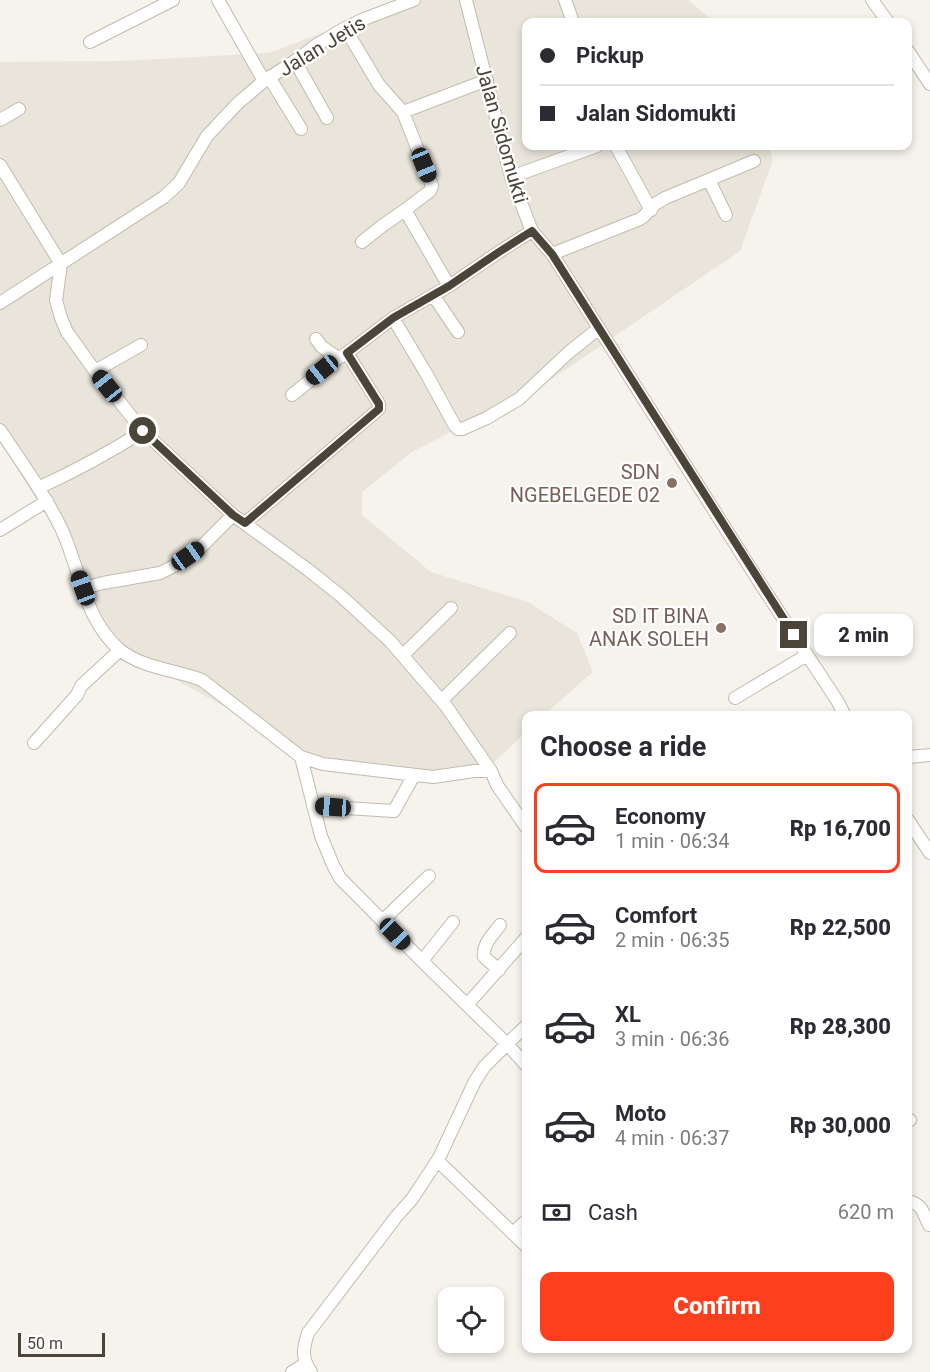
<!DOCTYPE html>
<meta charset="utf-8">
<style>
:root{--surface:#fff;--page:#f2f2f3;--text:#2b2b33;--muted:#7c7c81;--line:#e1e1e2;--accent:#fc3f1d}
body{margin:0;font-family:Roboto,sans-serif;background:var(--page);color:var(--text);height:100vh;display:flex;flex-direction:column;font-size:22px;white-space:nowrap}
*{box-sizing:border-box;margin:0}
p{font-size:20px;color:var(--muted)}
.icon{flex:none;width:33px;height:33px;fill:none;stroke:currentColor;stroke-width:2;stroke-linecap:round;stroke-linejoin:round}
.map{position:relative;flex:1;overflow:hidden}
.sheet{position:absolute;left:522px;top:711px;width:390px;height:642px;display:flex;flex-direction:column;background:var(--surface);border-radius:12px;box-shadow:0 3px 9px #0003}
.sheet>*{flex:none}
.banner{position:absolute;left:522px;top:18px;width:390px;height:132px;border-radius:12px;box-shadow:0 3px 9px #0003;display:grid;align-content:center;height:132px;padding:0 18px;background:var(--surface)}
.buttons{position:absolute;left:438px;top:1287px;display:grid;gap:12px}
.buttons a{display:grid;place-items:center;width:66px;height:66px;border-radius:12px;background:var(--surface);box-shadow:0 3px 9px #0003;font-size:30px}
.scale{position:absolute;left:18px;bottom:15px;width:87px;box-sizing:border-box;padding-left:6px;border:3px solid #4b4439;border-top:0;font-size:16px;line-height:21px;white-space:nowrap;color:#4b4439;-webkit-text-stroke:4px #fff;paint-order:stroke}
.end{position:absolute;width:27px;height:27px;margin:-14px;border:8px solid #4b4439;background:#fff;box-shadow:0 0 0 3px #fff}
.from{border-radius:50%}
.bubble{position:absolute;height:42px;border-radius:12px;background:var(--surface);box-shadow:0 3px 9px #0003;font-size:20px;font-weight:800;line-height:42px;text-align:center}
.car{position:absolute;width:18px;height:36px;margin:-18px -9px;border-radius:8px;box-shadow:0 0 4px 2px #0007;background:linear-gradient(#222 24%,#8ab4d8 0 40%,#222 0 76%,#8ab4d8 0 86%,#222 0)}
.banner b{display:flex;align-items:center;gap:21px;height:57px;font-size:22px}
.banner b+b{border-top:2px solid var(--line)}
.banner i{width:15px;height:15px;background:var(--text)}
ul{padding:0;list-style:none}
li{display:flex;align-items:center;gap:18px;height:90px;margin:0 12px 9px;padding:0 6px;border:3px solid transparent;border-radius:12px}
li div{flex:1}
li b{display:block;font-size:22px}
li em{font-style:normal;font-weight:800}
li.active{border-color:var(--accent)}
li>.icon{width:54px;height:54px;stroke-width:1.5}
h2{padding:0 18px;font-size:27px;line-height:72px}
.pay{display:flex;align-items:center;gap:15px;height:66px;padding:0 18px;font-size:22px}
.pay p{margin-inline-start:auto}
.cta{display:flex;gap:12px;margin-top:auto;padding:12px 18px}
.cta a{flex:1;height:69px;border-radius:12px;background:var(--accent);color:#fff;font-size:24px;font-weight:800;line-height:69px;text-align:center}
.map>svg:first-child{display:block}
.residential{fill:#eae5da}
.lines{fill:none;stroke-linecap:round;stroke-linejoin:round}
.street-casing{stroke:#c2bbae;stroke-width:14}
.street{stroke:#fff;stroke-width:12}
.route{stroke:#4b4439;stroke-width:8}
.education-dot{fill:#8d6e63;stroke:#fff;stroke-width:2}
.labels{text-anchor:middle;stroke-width:4.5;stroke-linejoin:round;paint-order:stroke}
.street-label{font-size:20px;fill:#4b4439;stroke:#fff}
.education-label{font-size:20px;fill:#785e54;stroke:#fff;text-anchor:end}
</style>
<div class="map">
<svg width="930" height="1372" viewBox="0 0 930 1372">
<rect width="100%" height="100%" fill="#f6f3ec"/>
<path class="residential" d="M 409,0 L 688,0 L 715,22 L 526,22 L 526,146 L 768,146 L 773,160 L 740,251 L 546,383 L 412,452 L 362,492 L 362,515 L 431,572 L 528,602 L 577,633 L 593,672 L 544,715 L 526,716 L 526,732 L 494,762 L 434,773 L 323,758 L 302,753 L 279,736 L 100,639 L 54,527 L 0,441 L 0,62 L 120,61 L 269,53 Z"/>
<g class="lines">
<g class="street-casing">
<path id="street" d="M 218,0 L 264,81
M 466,0 L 511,177 L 532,231 L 552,254 L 758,580 L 838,702 L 845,716
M 565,0 L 573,22
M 872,0 L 888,22
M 345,28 L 379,85 L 403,112 L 431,183 L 432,186 L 430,191 L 405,210
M 90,42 L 173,0
M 908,51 L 930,84
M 295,61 L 327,118
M 269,77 L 301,129
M 403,112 L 487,80
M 0,120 L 19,109
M 616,146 L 651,210
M 0,165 L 61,264 L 56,300 L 61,318 L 67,332 L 95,371 L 143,431 L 233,515 L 307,569 L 341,596 L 390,641 L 446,706 L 491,771 L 497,785 L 526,827
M 511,177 L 597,146
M 709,180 L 726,215
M 362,242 L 382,226 L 405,210 L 449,286
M 552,254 L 640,219 L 644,216 L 655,204 L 665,198 L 754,161
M 433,295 L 458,332
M 0,303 L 164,197 L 179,183 L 207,136 L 238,103 L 264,81 L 295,61 L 315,46 L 345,28 L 364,19 L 414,0
M 393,318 L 427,375 L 455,426 L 458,429 L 462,429 L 487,418 L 519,399 L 568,353 L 598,329
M 316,339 L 322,347 L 338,358
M 95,371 L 141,345
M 292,395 L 338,358 L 347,353 L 393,318 L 449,286 L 499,252 L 532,231
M 0,430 C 21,462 44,493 61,528 C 80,568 84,620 120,650 C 142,668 176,670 202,680 L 301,757 L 323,764 L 433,777 L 474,771 L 491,771
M 38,488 C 75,471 109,453 143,431
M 245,523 L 379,409 L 379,404 L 347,353
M 0,530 L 47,501
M 83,588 L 103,583 L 160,573 L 174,566 L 200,548 L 233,515
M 403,655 L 451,608
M 735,698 L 807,655
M 442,700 L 510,633
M 34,743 L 77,695 L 81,686 L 120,650
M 301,757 L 321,836 L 333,865 L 340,878 L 422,961 L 507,1044 L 526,1065
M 908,757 L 930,755
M 313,806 L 394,811 L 414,775
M 908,820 L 930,853
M 382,921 L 429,876
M 422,961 L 453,922
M 499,970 L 484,957 C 482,944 493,935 500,925
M 467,1005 L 526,938
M 908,1120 L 910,1120
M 438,1161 L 526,1246
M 908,1201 C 922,1204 923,1212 929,1225
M 513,1233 L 526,1221
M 292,1372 L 305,1364
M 311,1372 C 301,1357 303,1349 308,1333 L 396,1217 L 412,1199 L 439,1158 L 474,1083 L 484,1067 L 507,1044 L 526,1026"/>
</g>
<use href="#street" class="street"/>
</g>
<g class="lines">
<path class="route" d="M 143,431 L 233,515 L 245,523 L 379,409 L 379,404 L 347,353 L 393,318 L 449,286 L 499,252 L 532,231 L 552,254 L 794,635"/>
</g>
<g class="education-dot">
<circle cx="672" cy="483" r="6"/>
<circle cx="721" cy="628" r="6"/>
</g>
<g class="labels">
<g class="street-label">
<text transform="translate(322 46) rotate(-31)" y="7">Jalan Jetis</text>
<text transform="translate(502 134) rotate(74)" y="7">Jalan Sidomukti</text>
</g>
<g class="education-label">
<text x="660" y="479">SDN<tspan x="660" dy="23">NGEBELGEDE 02</tspan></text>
<text x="709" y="623">SD IT BINA<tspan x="709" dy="23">ANAK SOLEH</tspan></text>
</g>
</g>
</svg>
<div class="buttons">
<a><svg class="icon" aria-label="locate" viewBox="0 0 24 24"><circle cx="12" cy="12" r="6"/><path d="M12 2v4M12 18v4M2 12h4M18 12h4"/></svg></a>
</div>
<div class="scale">50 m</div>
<i class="end from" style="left:143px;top:431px"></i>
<i class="end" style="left:794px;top:635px"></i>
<div class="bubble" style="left:814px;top:614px;width:99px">2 min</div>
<i class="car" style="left:424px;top:165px;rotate:158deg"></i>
<i class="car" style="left:322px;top:370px;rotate:231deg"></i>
<i class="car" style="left:107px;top:386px;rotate:321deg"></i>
<i class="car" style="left:188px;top:556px;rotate:55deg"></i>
<i class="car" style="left:83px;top:588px;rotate:340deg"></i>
<i class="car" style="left:333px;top:807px;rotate:274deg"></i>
<i class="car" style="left:395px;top:934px;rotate:136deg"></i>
<div class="banner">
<b><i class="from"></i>Pickup</b>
<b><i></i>Jalan Sidomukti</b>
</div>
<section class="sheet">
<h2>Choose a ride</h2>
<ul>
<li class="active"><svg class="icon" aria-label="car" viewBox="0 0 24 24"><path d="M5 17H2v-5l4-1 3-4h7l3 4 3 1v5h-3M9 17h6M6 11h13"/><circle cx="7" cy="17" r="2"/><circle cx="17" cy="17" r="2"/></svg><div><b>Economy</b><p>1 min · 06:34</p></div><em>Rp 16,700</em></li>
<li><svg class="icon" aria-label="car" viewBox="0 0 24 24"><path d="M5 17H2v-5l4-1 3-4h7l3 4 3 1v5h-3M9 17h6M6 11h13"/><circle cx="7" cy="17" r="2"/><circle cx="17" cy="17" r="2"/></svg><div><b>Comfort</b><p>2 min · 06:35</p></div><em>Rp 22,500</em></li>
<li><svg class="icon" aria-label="car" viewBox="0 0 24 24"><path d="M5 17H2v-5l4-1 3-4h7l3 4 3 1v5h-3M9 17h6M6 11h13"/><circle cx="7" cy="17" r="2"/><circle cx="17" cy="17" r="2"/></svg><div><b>XL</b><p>3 min · 06:36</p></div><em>Rp 28,300</em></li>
<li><svg class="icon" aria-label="car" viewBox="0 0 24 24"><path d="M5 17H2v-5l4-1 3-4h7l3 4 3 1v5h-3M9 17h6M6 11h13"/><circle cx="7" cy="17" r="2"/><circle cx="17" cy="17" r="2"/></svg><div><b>Moto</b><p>4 min · 06:37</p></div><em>Rp 30,000</em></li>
</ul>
<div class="pay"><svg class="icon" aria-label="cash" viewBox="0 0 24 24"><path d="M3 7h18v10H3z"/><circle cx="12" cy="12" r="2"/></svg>Cash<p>620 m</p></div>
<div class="cta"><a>Confirm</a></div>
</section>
</div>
